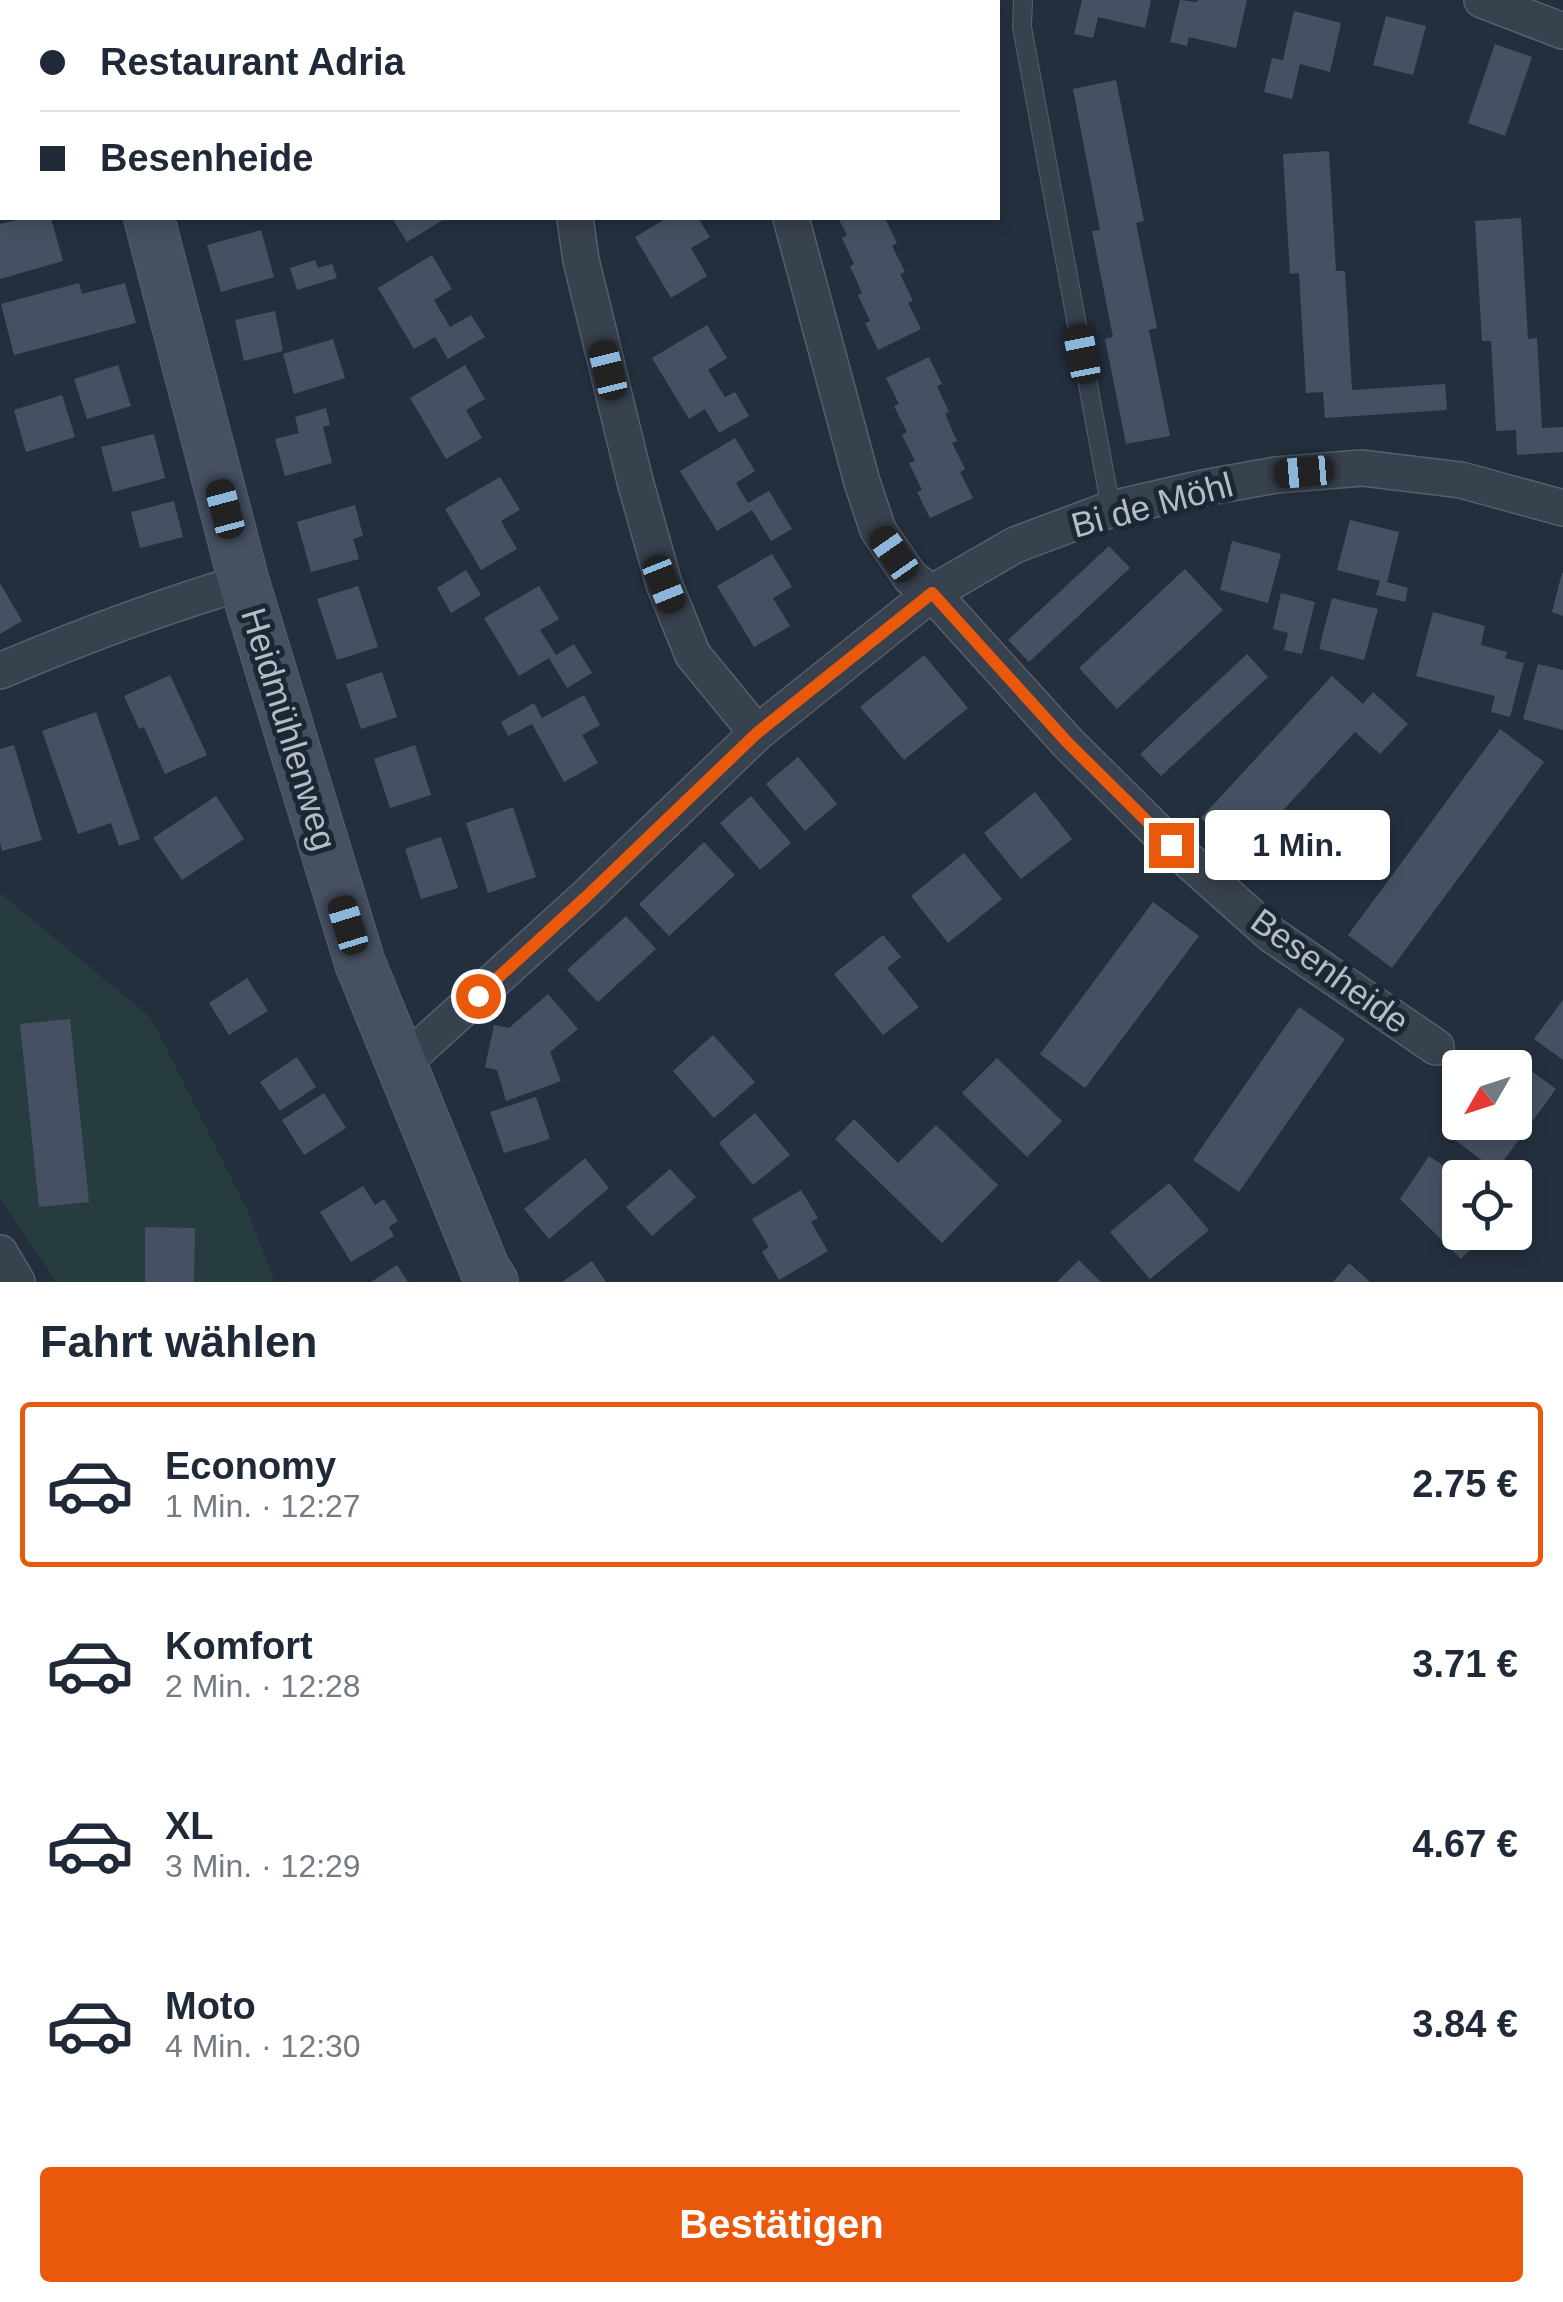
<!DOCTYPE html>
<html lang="de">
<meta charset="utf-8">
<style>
:root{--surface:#fff;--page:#f2f2f3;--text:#1f2937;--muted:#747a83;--line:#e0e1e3;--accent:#ea580c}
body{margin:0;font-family:Helvetica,sans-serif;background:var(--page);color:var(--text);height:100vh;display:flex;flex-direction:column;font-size:38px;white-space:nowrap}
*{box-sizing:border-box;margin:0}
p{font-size:32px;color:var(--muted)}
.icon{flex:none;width:55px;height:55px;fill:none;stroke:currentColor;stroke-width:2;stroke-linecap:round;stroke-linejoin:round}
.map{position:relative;height:1282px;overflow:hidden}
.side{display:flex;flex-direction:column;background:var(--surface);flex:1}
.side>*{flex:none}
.banner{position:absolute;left:0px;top:0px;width:1000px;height:220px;box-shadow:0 5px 15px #0003;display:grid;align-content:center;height:220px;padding:0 40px;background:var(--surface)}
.needle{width:65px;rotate:231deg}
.controls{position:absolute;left:1442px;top:1050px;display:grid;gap:20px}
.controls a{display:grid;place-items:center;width:90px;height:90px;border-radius:10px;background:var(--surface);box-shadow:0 5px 15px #0003;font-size:50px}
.end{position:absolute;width:45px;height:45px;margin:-22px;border:12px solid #ea580c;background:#fff;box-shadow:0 0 0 5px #fff}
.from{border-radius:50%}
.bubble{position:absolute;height:70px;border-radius:10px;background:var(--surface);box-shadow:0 5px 15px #0003;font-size:32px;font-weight:700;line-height:70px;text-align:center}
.car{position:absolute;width:30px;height:60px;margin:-30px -15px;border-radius:12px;box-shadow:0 0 8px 2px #0007;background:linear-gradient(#222 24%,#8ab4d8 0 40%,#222 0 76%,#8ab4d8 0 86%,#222 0)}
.banner b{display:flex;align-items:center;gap:35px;height:95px;font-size:38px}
.banner b+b{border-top:2px solid var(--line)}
.banner i{width:25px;height:25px;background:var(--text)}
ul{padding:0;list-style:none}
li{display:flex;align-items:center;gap:30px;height:165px;margin:0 20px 15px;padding:0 20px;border:5px solid transparent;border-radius:10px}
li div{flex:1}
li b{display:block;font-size:38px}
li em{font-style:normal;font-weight:700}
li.on{border-color:var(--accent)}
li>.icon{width:90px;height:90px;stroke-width:1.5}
h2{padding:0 40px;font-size:45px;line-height:120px}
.button{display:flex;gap:20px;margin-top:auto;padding:20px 40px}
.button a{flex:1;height:115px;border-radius:10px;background:var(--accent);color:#fff;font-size:40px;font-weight:700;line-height:115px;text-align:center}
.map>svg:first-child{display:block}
.green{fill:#263c3f}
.building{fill:#455162}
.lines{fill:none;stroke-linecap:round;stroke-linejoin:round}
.lane-casing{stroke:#565f6c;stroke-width:20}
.street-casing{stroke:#565f6c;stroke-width:38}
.secondary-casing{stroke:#565f6c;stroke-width:52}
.lane{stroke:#38414e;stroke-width:18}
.street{stroke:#38414e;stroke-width:35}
.secondary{stroke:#465061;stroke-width:50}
.route{stroke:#ea580c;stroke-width:12}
.labels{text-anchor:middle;stroke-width:10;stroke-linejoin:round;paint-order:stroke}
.street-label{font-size:35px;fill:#b4bcc9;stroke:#1d2633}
</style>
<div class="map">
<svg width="1563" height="1282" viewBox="0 0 1563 1282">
<rect width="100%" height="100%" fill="#242f3e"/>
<path class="green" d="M 0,893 L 151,1018 L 247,1210 L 275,1282 L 57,1282 L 0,1199 Z"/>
<path class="building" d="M 1082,0 L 1151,0 L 1145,28 L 1098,17 L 1093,38 L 1074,34 Z
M 1180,0 L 1197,2 L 1198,0 L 1247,0 L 1236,48 L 1189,37 L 1187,46 L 1170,42 Z
M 1294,11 L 1341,23 L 1330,72 L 1300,64 L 1292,99 L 1264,92 L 1272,58 L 1283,60 Z
M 1386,16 L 1426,26 L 1413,75 L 1373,65 Z
M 1495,44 L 1532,57 L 1505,136 L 1468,123 Z
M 1116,80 L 1144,221 L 1136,223 L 1157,328 L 1149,330 L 1170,436 L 1126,444 L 1105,339 L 1113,337 L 1092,231 L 1100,230 L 1073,89 Z
M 1329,151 L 1336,271 L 1345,271 L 1352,390 L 1445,384 L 1447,410 L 1325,418 L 1323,392 L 1306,393 L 1299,273 L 1290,274 L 1283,154 Z
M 25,218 L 51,218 L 63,261 L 0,279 L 0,224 Z
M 392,218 L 442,218 L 443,220 L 407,242 Z
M 667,218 L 698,218 L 710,237 L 691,248 L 707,276 L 671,298 L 635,237 Z
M 838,218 L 885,218 L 897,243 L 892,246 L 905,272 L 900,274 L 913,301 L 908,303 L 921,329 L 878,350 L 865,323 L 870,321 L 858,295 L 862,293 L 850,266 L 854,264 L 842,238 L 847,235 Z
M 1521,218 L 1528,339 L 1537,338 L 1542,428 L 1563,427 L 1563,452 L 1517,455 L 1516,430 L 1496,431 L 1491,341 L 1482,341 L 1475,221 Z
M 261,230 L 274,277 L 221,292 L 207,245 Z
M 432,255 L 452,289 L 434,300 L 450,327 L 471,315 L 485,337 L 448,359 L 435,337 L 414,349 L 378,288 Z
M 315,260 L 318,268 L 332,264 L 337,278 L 297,290 L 290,268 Z
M 79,283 L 82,294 L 125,283 L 136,323 L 14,355 L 1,304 Z
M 275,311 L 283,351 L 244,361 L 235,320 Z
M 707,325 L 727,358 L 708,370 L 725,397 L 735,392 L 749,416 L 719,433 L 705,409 L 689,419 L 652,358 Z
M 333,339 L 345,378 L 294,394 L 283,354 Z
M 929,357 L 942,384 L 937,386 L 949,412 L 945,414 L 957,441 L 952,443 L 965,469 L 960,472 L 973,498 L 930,518 L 917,492 L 922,490 L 909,463 L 915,461 L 902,435 L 907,432 L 894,406 L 899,404 L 886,378 Z
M 118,365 L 131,406 L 87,419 L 74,379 Z
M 465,365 L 485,399 L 466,410 L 482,438 L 446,459 L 410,398 Z
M 62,395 L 75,437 L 26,452 L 14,410 Z
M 326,408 L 330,425 L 323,427 L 332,463 L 285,476 L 275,439 L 299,433 L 295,417 Z
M 154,434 L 165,478 L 113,492 L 101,447 Z
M 735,438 L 755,471 L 736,483 L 748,503 L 769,491 L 792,529 L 771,541 L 752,510 L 717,531 L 680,471 Z
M 500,477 L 520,510 L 501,521 L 517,549 L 481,570 L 445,509 Z
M 174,501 L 183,537 L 140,548 L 131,512 Z
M 355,505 L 363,536 L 353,539 L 359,559 L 311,572 L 297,522 Z
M 1350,520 L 1399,532 L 1387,582 L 1408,588 L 1405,602 L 1376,595 L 1380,581 L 1337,570 Z
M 1232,541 L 1281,554 L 1268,603 L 1220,590 Z
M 1109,546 L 1130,568 L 1029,662 L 1008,640 Z
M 772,554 L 792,587 L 773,598 L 790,626 L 754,647 L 717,586 Z
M 1185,569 L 1223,610 L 1117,709 L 1079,668 Z
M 466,570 L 481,595 L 451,613 L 437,588 Z
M 1562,573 L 1563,573 L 1563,616 L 1552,612 Z
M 0,583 L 22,621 L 0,634 Z
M 358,586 L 378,647 L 337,660 L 317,599 Z
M 539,586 L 559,619 L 540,630 L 556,655 L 574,644 L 592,673 L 567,688 L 549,658 L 519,676 L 484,618 Z
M 1281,593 L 1315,602 L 1302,654 L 1284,650 L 1288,633 L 1273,629 Z
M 1332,598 L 1378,609 L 1364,660 L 1319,649 Z
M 1433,612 L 1485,626 L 1481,645 L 1507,652 L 1505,658 L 1524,663 L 1510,717 L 1491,712 L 1495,696 L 1416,676 Z
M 1247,654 L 1268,677 L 1161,776 L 1140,754 Z
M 924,655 L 968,708 L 904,760 L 860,707 Z
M 1538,664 L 1563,670 L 1563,730 L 1523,719 Z
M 382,672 L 397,717 L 361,729 L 346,684 Z
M 170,675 L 207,755 L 165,774 L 144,727 L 139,729 L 124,696 Z
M 1332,676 L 1363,704 L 1373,692 L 1408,724 L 1380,754 L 1355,732 L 1242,855 L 1201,818 Z
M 584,695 L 600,725 L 582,735 L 598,763 L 564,782 L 532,724 L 508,736 L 501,722 L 534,703 L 542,718 Z
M 96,712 L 140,839 L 119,846 L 111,823 L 78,834 L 42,731 Z
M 1500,729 L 1544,762 L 1392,968 L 1348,935 Z
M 14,745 L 42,840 L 2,851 L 0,842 L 0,749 Z
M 415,745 L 431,795 L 390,808 L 374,759 Z
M 798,757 L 837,804 L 805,831 L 766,784 Z
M 1035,792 L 1072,839 L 1021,879 L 984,833 Z
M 216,796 L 244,839 L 182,880 L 153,838 Z
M 751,796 L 791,843 L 760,870 L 720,823 Z
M 513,807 L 536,877 L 488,893 L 466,823 Z
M 441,837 L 458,888 L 421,899 L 405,849 Z
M 704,842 L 735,875 L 669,936 L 639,904 Z
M 964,853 L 1002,899 L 948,943 L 911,896 Z
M 1153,902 L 1199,936 L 1085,1088 L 1040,1054 Z
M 626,916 L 656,949 L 598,1002 L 567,970 Z
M 883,935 L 901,957 L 887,968 L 919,1007 L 883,1035 L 834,974 Z
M 247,978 L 268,1011 L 229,1035 L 209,1003 Z
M 548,994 L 578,1029 L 550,1052 L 561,1081 L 506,1101 L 497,1070 L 485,1067 L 494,1025 L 509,1028 Z
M 1563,1000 L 1563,1060 L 1534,1039 Z
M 1299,1007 L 1345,1039 L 1239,1192 L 1193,1160 Z
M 70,1019 L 89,1202 L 39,1207 L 20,1024 Z
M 713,1035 L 755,1082 L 714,1118 L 673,1071 Z
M 1511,1056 L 1556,1089 L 1496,1171 L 1451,1137 L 1461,1122 L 1515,1122 L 1515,1068 L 1502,1068 Z
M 297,1057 L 316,1087 L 280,1111 L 260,1082 Z
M 997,1058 L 1062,1121 L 1027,1157 L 962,1093 Z
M 324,1093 L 346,1128 L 304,1155 L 282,1120 Z
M 536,1097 L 550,1139 L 504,1153 L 490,1112 Z
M 755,1113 L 790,1155 L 753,1185 L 719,1143 Z
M 854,1119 L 898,1163 L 936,1125 L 998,1185 L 942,1243 L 835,1139 Z
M 1429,1156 L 1460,1177 L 1460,1204 L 1456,1210 L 1460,1214 L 1460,1232 L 1479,1232 L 1483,1236 L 1461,1259 L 1400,1199 Z
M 585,1158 L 609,1188 L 549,1239 L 524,1209 Z
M 670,1169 L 696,1197 L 652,1236 L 626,1207 Z
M 1169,1183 L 1209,1230 L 1150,1279 L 1110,1232 Z
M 363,1186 L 375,1205 L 384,1199 L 398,1221 L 389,1227 L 394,1236 L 351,1262 L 320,1212 Z
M 801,1190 L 818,1218 L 811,1222 L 828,1251 L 779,1280 L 762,1252 L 769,1247 L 752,1219 Z
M 145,1227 L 195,1228 L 194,1282 L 145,1282 Z
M 1079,1260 L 1101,1282 L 1057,1282 Z
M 592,1261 L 606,1282 L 562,1282 Z
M 1349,1263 L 1370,1282 L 1333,1282 Z
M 397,1265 L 408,1282 L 371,1282 Z"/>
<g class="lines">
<g class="lane-casing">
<path id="lane" d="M 1023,0 L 1022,27 L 1111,509"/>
</g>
<g class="street-casing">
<path id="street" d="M 1482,0 L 1563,31
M 575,218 L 581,260 L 635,481 L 664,584 L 693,655 L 757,733
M 791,218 L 862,482 L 878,530 L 911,578 L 932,593 L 1067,742 L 1171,845 L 1272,935 L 1436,1047
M 0,671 C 80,637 160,607 244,582
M 400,1066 L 586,897 L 757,733 L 932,593 L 1015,545 L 1111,509 L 1203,488 L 1276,475 L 1362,468 L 1461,480 L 1563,508
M 0,1253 L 17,1282"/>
</g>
<g class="secondary-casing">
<path id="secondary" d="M 93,0 L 94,2
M 149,218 L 244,582 L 360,963 L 485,1270 L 493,1282"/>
</g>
<use href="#lane" class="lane"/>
<use href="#street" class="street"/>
<use href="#secondary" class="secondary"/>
</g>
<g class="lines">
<path class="route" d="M 478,996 L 586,897 L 757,733 L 932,593 L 1067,742 L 1171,845"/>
</g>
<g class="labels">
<g class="street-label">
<text transform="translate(1152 505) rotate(-15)" y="12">Bi de Möhl</text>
<text transform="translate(289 729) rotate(73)" y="12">Heidmühlenweg</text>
<text transform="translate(1330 971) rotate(36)" y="12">Besenheide</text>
</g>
</g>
</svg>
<div class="controls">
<a><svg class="needle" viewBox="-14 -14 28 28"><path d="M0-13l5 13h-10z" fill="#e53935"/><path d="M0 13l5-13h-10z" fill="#747a83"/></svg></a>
<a><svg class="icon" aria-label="locate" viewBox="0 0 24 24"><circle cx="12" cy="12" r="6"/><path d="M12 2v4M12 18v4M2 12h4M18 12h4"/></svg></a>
</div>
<i class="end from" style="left:478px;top:996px"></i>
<i class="end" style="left:1171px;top:845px"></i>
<div class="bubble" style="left:1205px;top:810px;width:185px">1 Min.</div>
<i class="car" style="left:1082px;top:354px;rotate:349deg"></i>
<i class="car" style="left:608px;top:370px;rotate:346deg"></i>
<i class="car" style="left:1304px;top:472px;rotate:265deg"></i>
<i class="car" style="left:225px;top:509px;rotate:345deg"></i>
<i class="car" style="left:894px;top:554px;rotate:325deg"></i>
<i class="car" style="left:664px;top:584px;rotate:158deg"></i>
<i class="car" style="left:348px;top:925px;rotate:343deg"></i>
<div class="banner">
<b><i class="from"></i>Restaurant Adria</b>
<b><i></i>Besenheide</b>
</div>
</div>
<section class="side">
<h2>Fahrt wählen</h2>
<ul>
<li class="on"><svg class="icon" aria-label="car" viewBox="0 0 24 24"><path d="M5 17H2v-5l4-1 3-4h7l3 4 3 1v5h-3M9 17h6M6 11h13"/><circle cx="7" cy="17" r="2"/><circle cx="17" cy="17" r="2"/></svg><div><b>Economy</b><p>1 Min. · 12:27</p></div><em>2.75 €</em></li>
<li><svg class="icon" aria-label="car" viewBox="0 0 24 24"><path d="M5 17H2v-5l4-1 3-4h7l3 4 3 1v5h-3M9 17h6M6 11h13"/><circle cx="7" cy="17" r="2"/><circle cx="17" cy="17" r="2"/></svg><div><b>Komfort</b><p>2 Min. · 12:28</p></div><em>3.71 €</em></li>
<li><svg class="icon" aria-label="car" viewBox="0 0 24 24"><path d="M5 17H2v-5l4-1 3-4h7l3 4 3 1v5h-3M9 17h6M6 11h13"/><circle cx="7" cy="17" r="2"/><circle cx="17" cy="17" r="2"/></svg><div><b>XL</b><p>3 Min. · 12:29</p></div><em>4.67 €</em></li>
<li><svg class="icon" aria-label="car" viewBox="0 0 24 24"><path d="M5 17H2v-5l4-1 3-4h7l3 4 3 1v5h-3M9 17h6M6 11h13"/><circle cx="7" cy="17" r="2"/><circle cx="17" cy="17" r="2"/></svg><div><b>Moto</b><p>4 Min. · 12:30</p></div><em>3.84 €</em></li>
</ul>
<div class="button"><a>Bestätigen</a></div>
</section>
